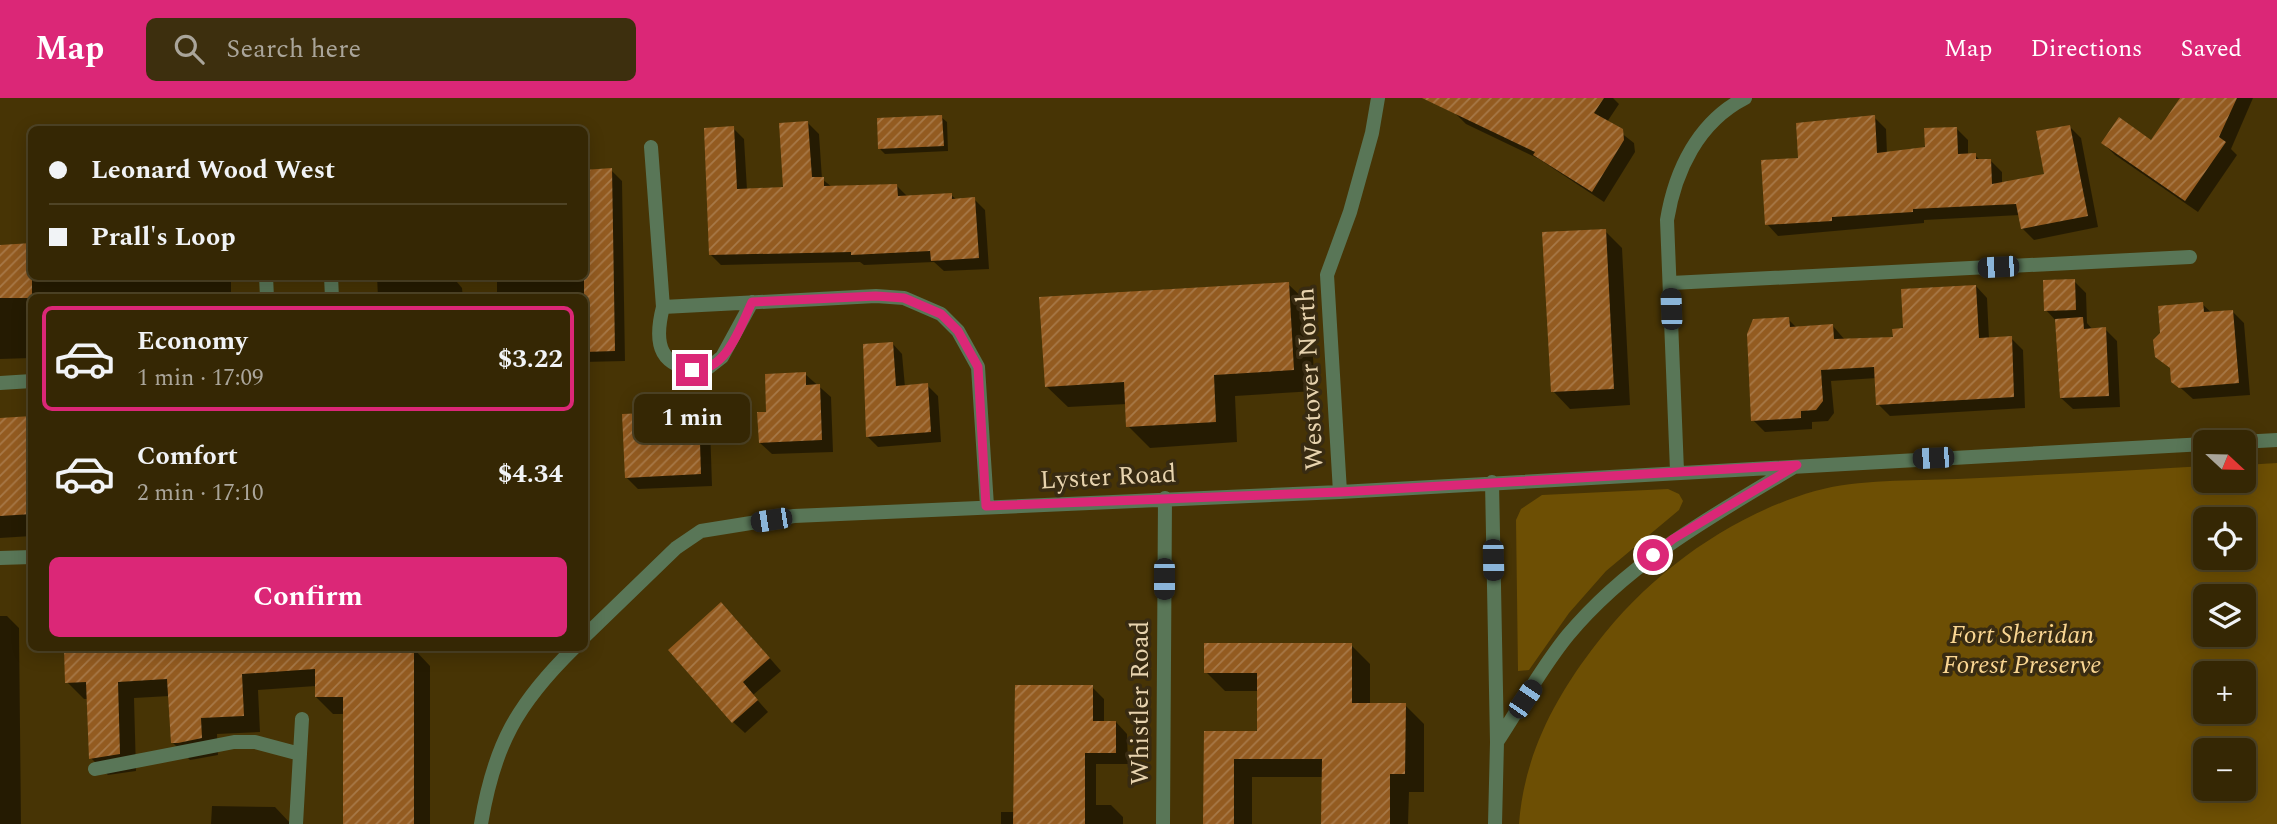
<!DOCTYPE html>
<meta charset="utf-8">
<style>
:root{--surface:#352704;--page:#3d2f0e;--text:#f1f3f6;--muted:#aaa59a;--line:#4f4426;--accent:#db2777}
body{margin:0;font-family:Spectral,serif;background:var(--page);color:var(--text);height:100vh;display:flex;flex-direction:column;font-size:26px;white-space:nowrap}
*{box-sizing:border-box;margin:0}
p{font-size:23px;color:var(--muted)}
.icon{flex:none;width:38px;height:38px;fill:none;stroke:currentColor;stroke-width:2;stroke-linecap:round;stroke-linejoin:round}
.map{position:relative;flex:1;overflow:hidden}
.sheet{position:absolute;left:28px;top:196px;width:560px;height:357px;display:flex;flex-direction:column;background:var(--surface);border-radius:10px;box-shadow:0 4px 18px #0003,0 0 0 2px var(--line)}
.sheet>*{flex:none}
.guide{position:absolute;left:28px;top:28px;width:560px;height:154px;border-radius:10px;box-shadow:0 4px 18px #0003,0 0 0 2px var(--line);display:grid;align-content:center;height:154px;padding:0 21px;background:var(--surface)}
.needle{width:46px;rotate:112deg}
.fabs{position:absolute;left:2193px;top:332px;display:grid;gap:14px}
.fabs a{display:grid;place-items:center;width:63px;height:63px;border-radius:10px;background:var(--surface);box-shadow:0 4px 18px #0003,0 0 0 2px var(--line);font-size:35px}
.end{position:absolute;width:32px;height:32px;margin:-16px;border:9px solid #db2777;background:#fff;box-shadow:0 0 0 4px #fff}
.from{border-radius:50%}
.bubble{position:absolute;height:49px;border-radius:10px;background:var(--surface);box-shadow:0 4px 18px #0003,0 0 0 2px var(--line);font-size:23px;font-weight:700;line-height:49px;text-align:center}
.car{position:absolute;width:21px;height:42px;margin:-21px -10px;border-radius:9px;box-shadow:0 0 5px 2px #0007;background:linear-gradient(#222 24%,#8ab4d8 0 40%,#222 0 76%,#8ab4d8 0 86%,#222 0)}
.guide b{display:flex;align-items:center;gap:24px;height:66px;font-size:26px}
.guide b+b{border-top:2px solid var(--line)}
.guide i{width:18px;height:18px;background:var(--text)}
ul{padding:12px 0 0;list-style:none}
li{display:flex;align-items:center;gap:21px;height:105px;margin:0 14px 10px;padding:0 7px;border:4px solid transparent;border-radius:10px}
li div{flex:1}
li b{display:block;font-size:26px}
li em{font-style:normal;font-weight:700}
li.active{border-color:var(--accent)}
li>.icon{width:63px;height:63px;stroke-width:1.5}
.cta{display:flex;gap:14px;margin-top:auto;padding:14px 21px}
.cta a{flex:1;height:80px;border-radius:10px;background:var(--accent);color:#fff;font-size:28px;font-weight:700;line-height:80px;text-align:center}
header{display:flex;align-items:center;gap:42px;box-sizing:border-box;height:98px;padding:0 35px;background:var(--accent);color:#fff}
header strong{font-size:33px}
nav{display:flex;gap:38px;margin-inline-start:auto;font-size:24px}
.search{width:490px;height:63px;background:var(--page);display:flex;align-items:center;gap:18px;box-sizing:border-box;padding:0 24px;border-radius:10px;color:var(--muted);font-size:26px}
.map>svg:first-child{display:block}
.green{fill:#6d4f04;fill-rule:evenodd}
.shadow{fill:#0007}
.building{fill:url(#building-hatch)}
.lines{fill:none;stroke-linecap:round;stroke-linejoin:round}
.service{stroke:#597657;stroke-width:14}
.minor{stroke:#597657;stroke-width:14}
.route{stroke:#db2777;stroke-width:9}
.labels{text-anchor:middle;stroke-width:7;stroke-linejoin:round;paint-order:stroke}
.street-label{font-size:26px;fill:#e7d3ae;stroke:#382b12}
.park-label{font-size:26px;font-style:italic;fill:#fad692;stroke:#382b12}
</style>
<header>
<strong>Map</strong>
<div class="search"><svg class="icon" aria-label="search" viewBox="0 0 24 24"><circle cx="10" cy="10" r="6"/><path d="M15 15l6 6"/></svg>Search here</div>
<nav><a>Map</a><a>Directions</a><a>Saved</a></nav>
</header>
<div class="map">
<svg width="2277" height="726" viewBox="0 0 2277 726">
<defs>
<pattern id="building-hatch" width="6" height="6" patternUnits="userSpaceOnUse" patternTransform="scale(1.75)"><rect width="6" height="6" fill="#935b20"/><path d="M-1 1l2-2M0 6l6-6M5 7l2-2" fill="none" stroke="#a77948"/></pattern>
</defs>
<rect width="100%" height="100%" fill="#473405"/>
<path class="green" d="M 2277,365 L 2277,726 L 1519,726 C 1524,657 1555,599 1597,545 C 1651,475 1729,418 1815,393 C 1859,381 1911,383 1957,381 C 2040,377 2122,373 2205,368 L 2205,383 L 2244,383 L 2244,367 ZM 2205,422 L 2244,422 L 2244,460 L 2205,460 ZM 2205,499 L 2244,499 L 2244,537 L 2205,537 ZM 2205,576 L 2244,576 L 2244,614 L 2205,614 ZM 2205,653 L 2244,653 L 2244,691 L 2205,691 Z
M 1668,391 L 1679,396 L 1683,403 L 1679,412 L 1606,473 L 1569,515 L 1529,572 L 1518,573 L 1516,422 L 1521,411 L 1542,397 Z"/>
<path class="shadow" d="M 1461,0 L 1613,0 L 1619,6 L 1607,24 L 1634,45 L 1635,54 L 1604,104 L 1539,61 L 1466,26 L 1454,14 Z
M 2182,0 L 2253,0 L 2231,51 L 2237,57 L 2198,114 L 2115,57 L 2103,45 L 2152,44 Z
M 941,19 L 947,24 L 948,53 L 885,56 L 880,51 Z
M 1874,19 L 1886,31 L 1887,56 L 1926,51 L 1956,30 L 1968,42 L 1968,57 L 1975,57 L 1981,63 L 1990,62 L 2002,74 L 2002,86 L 2046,78 L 2070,29 L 2081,40 L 2098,129 L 2034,142 L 2022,130 L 2020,117 L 1924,122 L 1924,125 L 1778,138 L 1767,126 L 1800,62 Z
M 808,25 L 819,36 L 822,81 L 832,89 L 897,88 L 908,99 L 951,97 L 957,102 L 974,101 L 985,112 L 989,171 L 944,173 L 934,164 L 864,167 L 860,164 L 721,167 L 710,156 L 733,30 L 744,41 L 747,92 L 784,91 Z
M 611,72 L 622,83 L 625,263 L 584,264 L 584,200 L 497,200 L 497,178 L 584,178 Z
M 1605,133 L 1622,150 L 1630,307 L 1570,311 L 1553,293 Z
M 0,148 L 32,178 L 231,178 L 231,200 L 32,200 L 32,260 L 0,261 Z
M 377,178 L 452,178 L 462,190 L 463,200 L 378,200 Z
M 2074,183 L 2086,195 L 2087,225 L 2093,232 L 2105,231 L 2117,243 L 2120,309 L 2073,311 L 2061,300 L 2057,224 L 2046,212 Z
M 1288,186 L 1310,207 L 1315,293 L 1235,298 L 1237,344 L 1150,350 L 1128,328 L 1127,306 L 1068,309 L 1046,288 Z
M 1976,188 L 1987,200 L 1989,241 L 2011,240 L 2023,252 L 2025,310 L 1890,318 L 1878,306 L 1877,280 L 1831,283 L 1834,315 L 1828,323 L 1812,324 L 1812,331 L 1765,334 L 1753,322 L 1788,221 L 1797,230 L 1833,228 L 1845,242 L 1894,241 Z
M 2202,206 L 2212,215 L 2233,214 L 2244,225 L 2250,297 L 2193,301 L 2173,283 Z
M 892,245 L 902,256 L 905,289 L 927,287 L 938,298 L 941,344 L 878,349 L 867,338 Z
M 805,276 L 831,299 L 833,354 L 772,356 L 760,345 L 768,315 Z
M 698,315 L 710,327 L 712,388 L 638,391 L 626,379 Z
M 32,320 L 32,438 L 0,440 L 0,321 Z
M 0,518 L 7,518 L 19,530 L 21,726 L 0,726 Z
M 733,518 L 781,573 L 753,597 L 768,614 L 745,635 L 733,624 Z
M 1351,547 L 1370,566 L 1370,607 L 1405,607 L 1424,626 L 1424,694 L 1409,694 L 1408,726 L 1323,726 L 1323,679 L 1252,679 L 1252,726 L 1205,726 L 1205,634 L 1258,634 L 1258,593 L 1225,593 L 1206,574 Z
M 66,550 L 414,551 L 430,568 L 430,726 L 345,726 L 345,616 L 333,616 L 316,599 L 316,588 L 258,592 L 260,634 L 217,636 L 218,657 L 196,661 L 190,662 L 173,645 L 170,598 L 134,600 L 136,673 L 108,677 L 91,660 L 88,601 L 84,601 L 67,584 Z
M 1092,589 L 1104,601 L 1104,624 L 1116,624 L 1127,636 L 1128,666 L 1096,666 L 1096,707 L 1111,707 L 1123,719 L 1123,726 L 1001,726 L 1001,714 L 1015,714 Z
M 212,708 L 275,709 L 291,726 L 211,726 Z"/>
<path class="building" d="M 1422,0 L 1604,0 L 1594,15 L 1623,31 L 1624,42 L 1592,94 L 1533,57 L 1535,54 Z
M 2180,0 L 2237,0 L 2219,39 L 2226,44 L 2185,103 L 2101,45 L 2119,19 L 2151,42 Z
M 942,17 L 944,48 L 878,51 L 877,20 Z
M 1875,17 L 1877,55 L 1925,49 L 1924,30 L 1957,29 L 1958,56 L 1976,55 L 1976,61 L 1991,61 L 1992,86 L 2044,76 L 2036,33 L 2070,27 L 2088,118 L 2021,131 L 2016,106 L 1913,111 L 1913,114 L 1832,119 L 1832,123 L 1765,127 L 1761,62 L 1798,60 L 1796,25 Z
M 808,23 L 812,79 L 824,79 L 824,88 L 897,86 L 898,98 L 952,95 L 952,101 L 975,99 L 979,160 L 931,163 L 930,153 L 851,157 L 851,154 L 709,157 L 704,30 L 734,28 L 737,91 L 783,89 L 779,25 Z
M 612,70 L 615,253 L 584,254 L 584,72 Z
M 1606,131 L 1614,291 L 1551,294 L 1542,134 Z
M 32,145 L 32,200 L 0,200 L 0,147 Z
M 2075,181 L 2076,212 L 2044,213 L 2043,182 Z
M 1289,184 L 1294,272 L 1214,277 L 1216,324 L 1126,329 L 1124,284 L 1045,289 L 1039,199 Z
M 1976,187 L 1979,240 L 2012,238 L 2014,299 L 1876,307 L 1874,269 L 1821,272 L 1823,303 L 1816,312 L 1801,313 L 1801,320 L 1751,323 L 1747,236 L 1753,221 L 1789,219 L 1790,229 L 1833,226 L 1834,241 L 1893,239 L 1892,231 L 1903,230 L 1901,191 Z
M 2203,204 L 2204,214 L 2233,212 L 2239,285 L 2179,290 L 2171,284 L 2170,270 L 2155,259 L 2153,242 L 2160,235 L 2158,208 Z
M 2083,219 L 2084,231 L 2106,229 L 2109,298 L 2060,300 L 2055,221 Z
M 893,244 L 896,288 L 928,285 L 931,334 L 866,339 L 863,246 Z
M 806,274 L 806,287 L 820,286 L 822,342 L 759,345 L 757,314 L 766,314 L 765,276 Z
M 699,313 L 701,376 L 625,380 L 622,316 Z
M 32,318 L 32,416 L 0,418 L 0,320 Z
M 721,504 L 770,560 L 743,584 L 758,602 L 732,625 L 668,552 Z
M 1204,545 L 1352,545 L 1352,605 L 1406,605 L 1405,676 L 1390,676 L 1390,726 L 1321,726 L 1322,661 L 1234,661 L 1234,726 L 1203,726 L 1204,633 L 1257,633 L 1257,575 L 1204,575 Z
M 64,550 L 414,550 L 414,726 L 343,726 L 343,599 L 315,599 L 315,571 L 242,576 L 244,618 L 201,620 L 202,640 L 178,645 L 171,645 L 167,581 L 118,584 L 120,656 L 89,661 L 86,584 L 65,585 Z
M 1015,587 L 1093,587 L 1093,623 L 1116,623 L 1116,655 L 1085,655 L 1085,726 L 1013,726 Z"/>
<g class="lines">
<path class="service" d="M 1671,185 L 2190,159"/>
<path class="minor" d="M 651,49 L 663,209 L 876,198 L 904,200 L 941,216 L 958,233 L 978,269 L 987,408
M 266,178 L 267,200
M 331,178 L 332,200
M 663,209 C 653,248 660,270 704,273 L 722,259 L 752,204
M 0,285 L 32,283
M 2222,345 L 2277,342
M 1677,373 L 1667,122 C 1675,73 1698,24 1745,0
M 1492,384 L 1497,644 L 1495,726
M 1340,394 L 1327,177 L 1350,114 L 1372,35 L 1378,0
M 0,460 L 32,459
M 584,539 L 676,450 L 701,433 L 794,418 L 1340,394 L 2205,346
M 1497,644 C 1520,609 1541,570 1568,537 C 1630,463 1712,418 1794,369
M 95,671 L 234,644 L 255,644 L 300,656
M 296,726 L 302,621
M 481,726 C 494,647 517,606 574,550
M 1163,726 L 1165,400"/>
</g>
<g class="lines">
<path class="route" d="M 692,272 C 726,274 740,230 752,204 L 876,198 L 904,200 L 941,216 L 958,233 L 978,269 L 986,408 L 1340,394 L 1797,367 L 1673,441 L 1653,457"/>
</g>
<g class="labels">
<g class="street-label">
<text transform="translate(1309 281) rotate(-93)" y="9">Westover North</text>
<text transform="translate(1108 378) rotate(-3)" y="9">Lyster Road</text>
<text transform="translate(1139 605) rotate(-90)" y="9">Whistler Road</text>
</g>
<g class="park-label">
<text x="2022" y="545">Fort Sheridan<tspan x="2022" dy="30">Forest Preserve</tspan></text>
</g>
</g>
</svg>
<div class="fabs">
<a><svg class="needle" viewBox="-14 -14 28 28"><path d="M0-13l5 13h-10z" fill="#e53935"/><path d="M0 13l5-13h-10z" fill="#aaa59a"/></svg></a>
<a><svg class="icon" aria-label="locate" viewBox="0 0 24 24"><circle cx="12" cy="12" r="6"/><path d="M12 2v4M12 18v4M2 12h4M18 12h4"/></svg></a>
<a><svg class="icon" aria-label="layers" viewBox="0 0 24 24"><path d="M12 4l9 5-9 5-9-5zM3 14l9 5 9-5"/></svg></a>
<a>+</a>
<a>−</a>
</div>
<i class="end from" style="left:1653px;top:457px"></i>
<i class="end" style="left:692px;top:272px"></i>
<div class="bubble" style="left:634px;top:296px;width:116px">1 min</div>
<i class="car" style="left:1998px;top:169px;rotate:267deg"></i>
<i class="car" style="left:1671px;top:211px;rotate:358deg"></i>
<i class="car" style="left:1933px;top:360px;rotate:267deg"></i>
<i class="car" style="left:771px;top:422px;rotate:261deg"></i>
<i class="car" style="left:1493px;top:462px;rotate:179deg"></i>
<i class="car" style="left:1164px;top:481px;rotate:180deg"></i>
<i class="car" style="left:1525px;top:601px;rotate:34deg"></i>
<div class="guide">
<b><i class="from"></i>Leonard Wood West</b>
<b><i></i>Prall's Loop</b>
</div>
<section class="sheet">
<ul>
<li class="active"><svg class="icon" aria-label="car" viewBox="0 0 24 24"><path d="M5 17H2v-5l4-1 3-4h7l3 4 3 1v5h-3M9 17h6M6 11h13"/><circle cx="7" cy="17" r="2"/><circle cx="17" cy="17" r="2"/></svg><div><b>Economy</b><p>1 min · 17:09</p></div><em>$3.22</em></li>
<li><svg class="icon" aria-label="car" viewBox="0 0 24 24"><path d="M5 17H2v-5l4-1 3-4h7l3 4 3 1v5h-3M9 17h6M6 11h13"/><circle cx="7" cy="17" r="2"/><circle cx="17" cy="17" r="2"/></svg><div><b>Comfort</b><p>2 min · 17:10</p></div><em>$4.34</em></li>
</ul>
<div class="cta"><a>Confirm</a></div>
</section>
</div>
